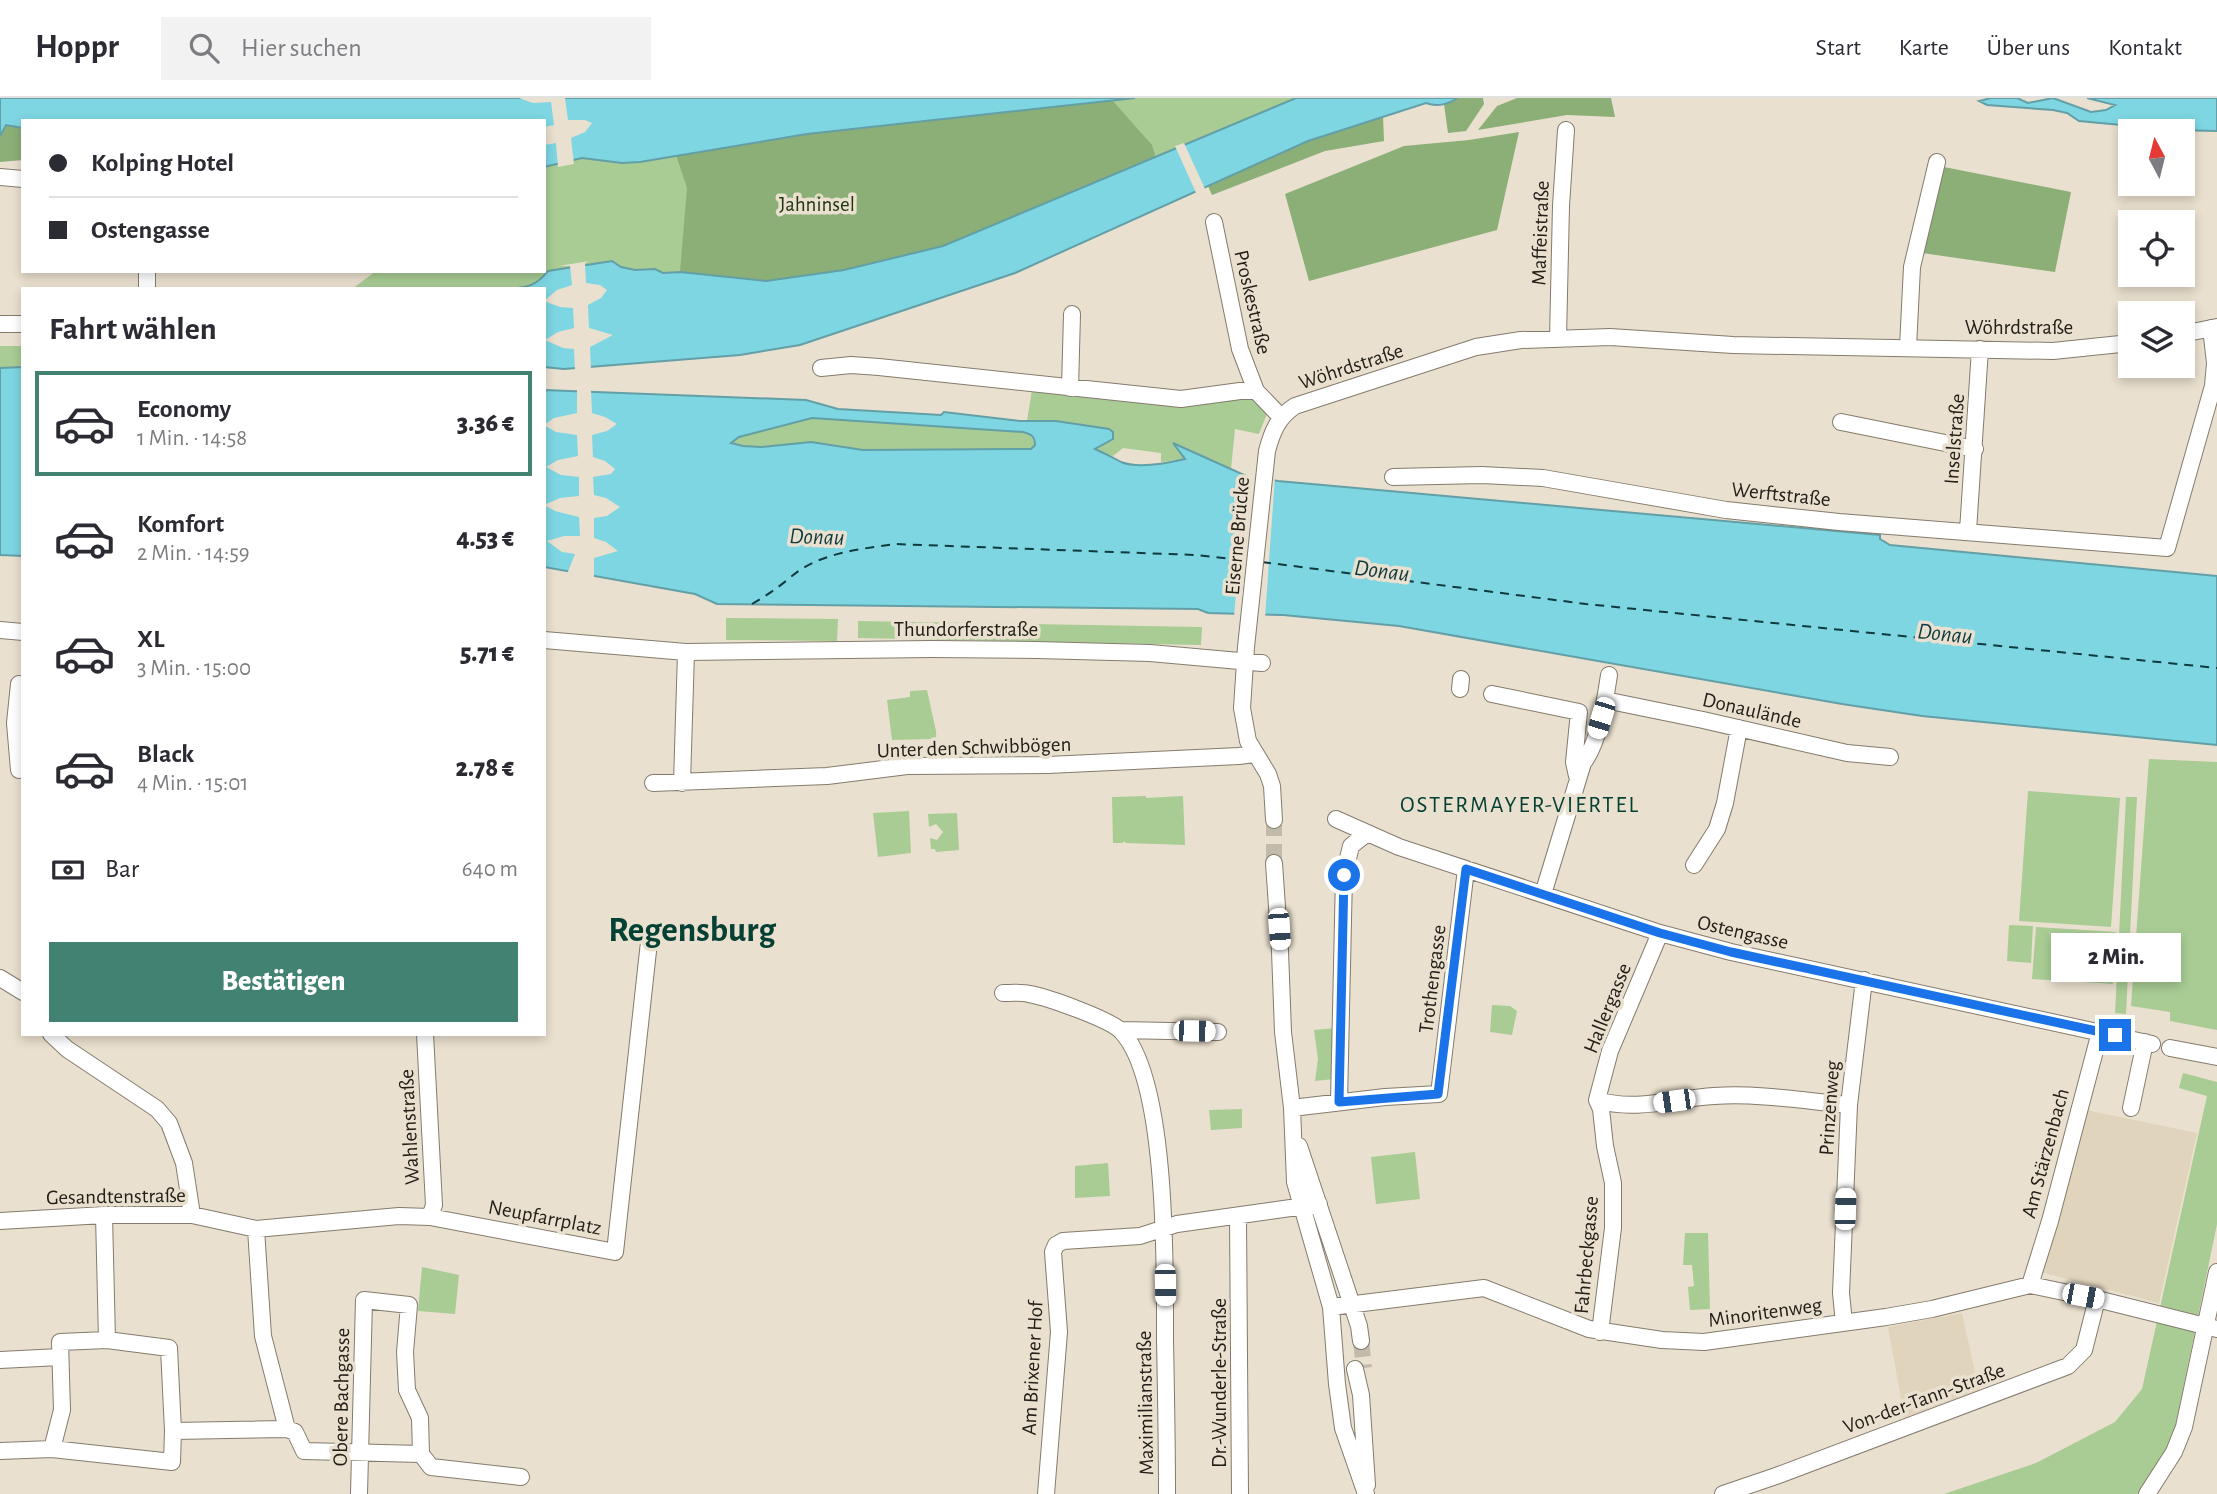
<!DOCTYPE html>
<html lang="de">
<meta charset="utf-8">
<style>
:root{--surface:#fff;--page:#f2f2f3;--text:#2b2b33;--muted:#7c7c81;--line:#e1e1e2;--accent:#418272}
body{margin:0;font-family:"Alegreya Sans",sans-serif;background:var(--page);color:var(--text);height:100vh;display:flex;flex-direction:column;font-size:26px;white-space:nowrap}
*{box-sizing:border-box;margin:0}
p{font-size:23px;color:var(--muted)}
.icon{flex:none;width:38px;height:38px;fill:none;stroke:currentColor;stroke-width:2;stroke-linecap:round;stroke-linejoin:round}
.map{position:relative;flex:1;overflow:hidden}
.details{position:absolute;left:21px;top:189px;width:525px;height:749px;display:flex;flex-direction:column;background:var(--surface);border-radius:0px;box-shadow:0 4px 10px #0003}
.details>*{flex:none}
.banner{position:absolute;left:21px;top:21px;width:525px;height:154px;border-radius:0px;box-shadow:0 4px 10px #0003;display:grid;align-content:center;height:154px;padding:0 28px;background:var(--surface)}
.needle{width:46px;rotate:353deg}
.fabs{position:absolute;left:2118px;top:21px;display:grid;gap:14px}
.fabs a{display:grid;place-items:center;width:77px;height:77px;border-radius:0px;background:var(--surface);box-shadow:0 4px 10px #0003;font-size:35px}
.end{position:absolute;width:32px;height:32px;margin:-16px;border:9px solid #1a73e8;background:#fff;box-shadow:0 0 0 4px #fff}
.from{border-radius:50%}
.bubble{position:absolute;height:49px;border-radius:0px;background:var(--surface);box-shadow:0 4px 10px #0003;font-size:23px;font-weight:800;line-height:49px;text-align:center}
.car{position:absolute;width:21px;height:42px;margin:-21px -10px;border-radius:9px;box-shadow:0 0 5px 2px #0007;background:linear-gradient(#fff 24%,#345 0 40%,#fff 0 76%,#345 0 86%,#fff 0)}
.banner b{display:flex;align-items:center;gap:24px;height:66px;font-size:26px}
.banner b+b{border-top:2px solid var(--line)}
.banner i{width:18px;height:18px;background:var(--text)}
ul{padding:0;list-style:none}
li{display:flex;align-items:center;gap:21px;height:105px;margin:0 14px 10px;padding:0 14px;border:4px solid transparent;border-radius:0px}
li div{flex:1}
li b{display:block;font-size:26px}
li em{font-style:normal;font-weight:800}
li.active{border-color:var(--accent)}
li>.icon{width:63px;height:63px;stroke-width:1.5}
h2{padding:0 28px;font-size:32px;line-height:84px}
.pay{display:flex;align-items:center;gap:18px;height:77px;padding:0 28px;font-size:26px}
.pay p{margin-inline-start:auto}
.cta{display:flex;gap:14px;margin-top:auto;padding:14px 28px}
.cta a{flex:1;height:80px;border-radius:0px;background:var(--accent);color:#fff;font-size:28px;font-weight:800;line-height:80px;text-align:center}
header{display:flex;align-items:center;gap:42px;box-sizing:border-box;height:98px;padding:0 35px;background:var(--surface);border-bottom:2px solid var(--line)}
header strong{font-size:33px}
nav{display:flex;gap:38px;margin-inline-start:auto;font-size:24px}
.search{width:490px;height:63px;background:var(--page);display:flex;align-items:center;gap:18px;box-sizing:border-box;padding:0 24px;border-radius:0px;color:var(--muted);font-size:26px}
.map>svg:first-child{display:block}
.built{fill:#e1d4bc}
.green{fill:#a8cc94}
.forest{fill:#8baf77}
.water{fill:#7dd6e2;stroke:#629fa6;stroke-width:2;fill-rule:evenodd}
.pier{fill:#eae0cf}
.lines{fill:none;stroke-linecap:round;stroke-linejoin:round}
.ferry{stroke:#0f3a3f;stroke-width:2;stroke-dasharray:9 7;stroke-linecap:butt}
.minor-tunnel{stroke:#c2baab;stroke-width:16;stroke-dasharray:16 8;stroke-linecap:butt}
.minor-casing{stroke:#847b6c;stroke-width:18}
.minor{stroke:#fff;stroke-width:16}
.route{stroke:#1a73e8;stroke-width:9}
.labels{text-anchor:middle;stroke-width:7;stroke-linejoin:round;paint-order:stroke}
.park-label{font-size:21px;fill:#1e350d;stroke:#eae0cf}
.street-label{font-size:21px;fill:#232019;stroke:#eae0cf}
.water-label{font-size:23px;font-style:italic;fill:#0f3a3f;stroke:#eae0cf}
.neighbourhood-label{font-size:23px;letter-spacing:2px;fill:#054034;stroke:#eae0cf}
.town-label{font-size:35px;font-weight:bold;fill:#054034;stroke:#eae0cf}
</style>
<header>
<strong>Hoppr</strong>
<div class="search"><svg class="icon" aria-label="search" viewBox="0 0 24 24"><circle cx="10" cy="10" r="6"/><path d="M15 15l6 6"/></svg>Hier suchen</div>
<nav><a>Start</a><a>Karte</a><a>Über uns</a><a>Kontakt</a></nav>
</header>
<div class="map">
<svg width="2217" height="1396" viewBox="0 0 2217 1396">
<rect width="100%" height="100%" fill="#eae0cf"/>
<path class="built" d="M 2081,1011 L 2197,1035 L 2159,1205 L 2040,1174 Z
M 1962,1215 L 1979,1292 L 1904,1320 L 1899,1307 L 1902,1306 L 1888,1229 Z"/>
<path class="green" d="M 1135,0 L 1296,0 L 943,148 L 663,175 L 655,171 L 635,172 L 621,169 L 539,184 L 529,189 L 509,191 L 352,191 L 376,173 L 544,173 L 544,69 L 582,60 L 622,65 L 676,56 Z
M 0,248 L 23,248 L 23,269 L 0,270 Z
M 1033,286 L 1181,301 L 1240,293 L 1270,308 L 1259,336 L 1235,331 L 1231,371 L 1175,345 L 1185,361 L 1161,364 L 1161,355 L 1123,350 L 1113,358 L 1094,351 L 1113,341 L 1056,323 L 1027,323 Z
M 812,320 L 1023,334 L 1031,336 L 1035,341 L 1035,347 L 1032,351 L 863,352 L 811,344 L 761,349 L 743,348 L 730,345 L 739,339 Z
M 726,520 L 838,521 L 837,543 L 726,542 Z
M 858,523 L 1202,529 L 1201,547 L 858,540 Z
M 927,592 L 936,633 L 937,657 L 931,657 L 931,641 L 892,642 L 887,602 L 910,599 L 910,593 Z
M 2149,661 L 2217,664 L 2217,932 L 2170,923 L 2170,914 L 2131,908 Z
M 2028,693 L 2120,700 L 2111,829 L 2019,823 Z
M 1146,698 L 1146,700 L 1183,698 L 1185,747 L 1126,745 L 1124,743 L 1123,745 L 1113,745 L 1112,699 Z
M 2126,699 L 2137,699 L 2126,916 L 2115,915 Z
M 909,713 L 911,755 L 878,759 L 873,715 Z
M 957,715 L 959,752 L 936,754 L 935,751 L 931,751 L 930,740 L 937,742 L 943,734 L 936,726 L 929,729 L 928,716 Z
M 2009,827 L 2033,828 L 2031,865 L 2007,863 Z
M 2036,829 L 2116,834 L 2113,886 L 2032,881 Z
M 1492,907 L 1510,908 L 1517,913 L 1512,937 L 1490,934 Z
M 1336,930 L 1334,981 L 1315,983 L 1318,961 L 1314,932 Z
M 2183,975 L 2217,984 L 2217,1126 L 2175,1330 L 2163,1359 L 2137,1396 L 1944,1396 L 2036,1365 L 2115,1324 L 2142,1291 L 2207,998 L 2179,990 Z
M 1242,1011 L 1242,1030 L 1211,1032 L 1209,1012 Z
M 1415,1054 L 1420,1101 L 1376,1106 L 1371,1059 Z
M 1108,1065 L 1110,1098 L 1075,1100 L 1075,1068 Z
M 1685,1135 L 1708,1135 L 1710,1211 L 1690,1212 L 1688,1189 L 1694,1188 L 1692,1167 L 1683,1167 Z
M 422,1169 L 459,1177 L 455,1216 L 418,1213 Z"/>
<path class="forest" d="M 1457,0 L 1483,0 L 1484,6 L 1466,33 L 1448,35 L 1444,6 Z
M 1517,0 L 1611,0 L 1615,19 L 1567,17 L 1478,32 L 1497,8 Z
M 1112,2 L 1152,47 L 1156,60 L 943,148 L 844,172 L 766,183 L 680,174 L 687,90 L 676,57 L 807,36 Z
M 1383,18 L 1384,43 L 1325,53 L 1212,97 L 1208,88 L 1308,43 Z
M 6,27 L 23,30 L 23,62 L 0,64 L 0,38 Z
M 1519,34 L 1497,132 L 1309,183 L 1285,96 L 1404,48 L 1469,42 Z
M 1944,69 L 2071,94 L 2055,174 L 1922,155 Z"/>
<path class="water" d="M 0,0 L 1135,0 L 807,36 L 640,64 L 622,65 L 582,60 L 544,69 L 544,23 L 23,23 L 23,30 L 6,27 L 0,38 Z
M 1296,0 L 1457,0 C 1448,7 1436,9 1426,5 L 1308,43 L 1015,175 L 800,247 L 740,257 L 564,271 L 544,269 L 544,191 L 509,191 C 528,189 536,188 548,173 L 612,163 L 621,169 L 635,172 L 655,171 L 663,175 L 680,174 L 766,183 L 844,172 L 943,148 Z
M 1991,0 L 2017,0 L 2028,5 L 2053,0 L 2091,14 L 2106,12 L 2115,7 L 2087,0 L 2217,0 L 2217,33 L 2175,32 L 2079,23 L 2067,15 L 2053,12 L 1987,7 L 1979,3 Z
M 23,269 L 23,458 L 0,457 L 0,270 Z
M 544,292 L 806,302 L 838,311 L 941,317 L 944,314 L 1020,323 L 1056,323 L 1109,331 L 1113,334 L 1113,341 L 1095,351 C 1104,355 1112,359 1121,364 C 1138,371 1168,365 1185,361 L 1173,345 L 1244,377 L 1278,383 L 1880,437 L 1880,441 L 1890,447 L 2217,478 L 2217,647 L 1922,618 L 1842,606 L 1399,528 L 1283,517 L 1208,515 L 1198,511 L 717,506 L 695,496 L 544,469 ZM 812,320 L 1023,334 C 1031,336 1035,338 1035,347 L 1031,351 L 863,352 L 811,344 L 761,349 L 743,348 L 731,345 L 739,339 Z"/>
<path class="pier" d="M 519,0 L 565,0 L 568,22 L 585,22 L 592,25 L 585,34 L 571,40 L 574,66 L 558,69 L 556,45 L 544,47 L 544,29 L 554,27 L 551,4 L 533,5 Z
M 1184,45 L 1206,93 L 1197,97 L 1175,48 Z
M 589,163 L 585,165 L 586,185 L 600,187 L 607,192 L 601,200 L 588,207 L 589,230 L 613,237 L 590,249 L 591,273 L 575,274 L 574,251 L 563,250 L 545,242 L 558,234 L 574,230 L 573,210 L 560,209 L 544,203 L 557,192 L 572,187 L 570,168 L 559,168 Z
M 574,289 L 593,290 L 591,292 L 592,315 L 605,319 L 617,326 L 607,333 L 592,337 L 593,359 L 605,363 L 615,371 L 611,376 L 593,379 L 594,397 L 606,400 L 620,409 L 607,418 L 594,420 L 594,440 L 606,444 L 618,453 L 594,460 L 594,481 L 567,476 L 575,456 L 562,454 L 547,443 L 564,438 L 580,438 L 579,419 L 555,413 L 544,407 L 560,400 L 579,398 L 579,379 L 561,377 L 546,369 L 558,362 L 578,358 L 577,337 L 556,334 L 544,327 L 554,320 L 577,315 L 577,291 Z
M 1246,374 L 1275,379 L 1265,520 L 1234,519 Z"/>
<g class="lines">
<path class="ferry" d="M 1262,464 L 1586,506 L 2217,570
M 752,506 C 766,498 779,489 792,478 C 819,455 861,451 895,446 L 1197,457 L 1250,463"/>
<path class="minor-tunnel" d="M 1274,722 L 1274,765
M 1361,1243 L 1364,1270"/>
<g class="minor-casing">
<path id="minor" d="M 0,79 L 23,81
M 1214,124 L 1240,251 L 1256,293
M 147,173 L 147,191
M 0,226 L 23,226
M 2182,236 L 2217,229
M 1558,240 L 1561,108 L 1566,32
M 1908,249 L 1912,169 L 1937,64
M 821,270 L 851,267 L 879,269 L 1181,301 L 1240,293 L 1256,293 L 1281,319
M 1070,290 L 1072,216
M 1841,324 L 1975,351
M 1393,379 L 1482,377 L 1543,380 L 1726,412 L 1839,424 L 2167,450 L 2213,288 L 2215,265 L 2211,230
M 1968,433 L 1980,251
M 0,532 L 23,534
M 544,542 L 686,554 L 932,551 L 1037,552 L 1150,555 L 1262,565
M 1460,591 L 1461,581
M 1492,596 L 1579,614 L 1574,664 L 1577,678
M 1605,602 L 1703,622 L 1847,655 L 1890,659
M 19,672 L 15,625 L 19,586
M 653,685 L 827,678 L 907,668 L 1048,667 L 1239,658 L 1254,656
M 682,685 L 686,554
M 1336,721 L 1399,749 L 1660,835 L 1731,854 L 2152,946
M 1274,722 L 1272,688 L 1268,676 L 1248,643 L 1242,610 L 1246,549 L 1267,353 C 1272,334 1278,319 1295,308 L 1476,249 L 1521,242 L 1610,239 L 1733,247 L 2053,253 L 2130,245
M 1274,765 L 1280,853 L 1283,934 L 1292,1010 L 1295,1084 L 1331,1209 L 1337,1286 L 1343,1330 L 1366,1396
M 1694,767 L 1717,731 L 1725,705 L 1739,630
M 1543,796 L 1583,665 C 1599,645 1605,603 1609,577
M 0,880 L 23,894
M 1003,895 C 1011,895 1021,894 1029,896 C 1047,899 1112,922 1122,934 C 1168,984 1165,1173 1165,1242 C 1166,1293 1167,1345 1167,1396
M 1121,932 L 1218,934
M 51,936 L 67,951 L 157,1011 L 169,1025 L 184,1065 L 192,1117
M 425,936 L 434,1107 L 430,1119
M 2170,950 L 2217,959
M 1597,1002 C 1636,1014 1676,1000 1714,998 C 1759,995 1805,1003 1849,1007
M 1597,1002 L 1601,1011 L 1605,1048 L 1613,1085 L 1613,1130 L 1600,1234
M 1597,1002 L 1610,953 L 1660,835
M 1339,1004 L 1344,777 L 1351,748 L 1366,736
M 1292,1010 L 1385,999 L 1439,996 L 1466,771
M 2131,1010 L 2145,944
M 1299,1048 L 1359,1228 L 1361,1243
M 104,1117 L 107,1242
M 1238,1119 L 1240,1396
M 0,1123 L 104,1117 L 192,1117 L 256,1131 L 399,1118 L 430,1119 L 615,1154 L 649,844
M 256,1131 L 263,1238 L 287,1331
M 2030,1187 L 2050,1123 L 2100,934
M 1331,1209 L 1484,1190 L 1589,1231 L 1662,1242 L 1704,1244 L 1886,1219 L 1932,1211 L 2030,1187 L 2097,1201 L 2217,1231
M 1844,1225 L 1841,1195 L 1849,1007 L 1864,882
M 0,1262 L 60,1259
M 1355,1271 L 1361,1297 L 1367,1387
M 173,1333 L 287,1331 L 295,1334 L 304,1353 L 421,1356 L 431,1369 L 521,1379
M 0,1353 L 52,1351 L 172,1364 L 173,1333 L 169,1250 L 107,1242 L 60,1244 L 62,1312 L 52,1351
M 359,1396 L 364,1202 L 409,1207 L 405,1254 L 407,1292 L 420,1320 L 421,1356
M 1046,1396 L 1059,1234 L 1053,1154 L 1056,1147 L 1063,1143 L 1140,1138 L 1177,1126 L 1319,1106
M 1723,1396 L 1776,1378 L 2068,1268 L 2084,1252 L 2097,1201
M 2147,1396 L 2174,1354 L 2184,1329 L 2217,1174"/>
</g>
<use href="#minor" class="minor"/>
</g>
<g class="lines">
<path class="route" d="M 1344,777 L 1339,1004 L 1438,996 L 1466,771 L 1660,835 L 1731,854 L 2115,937"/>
</g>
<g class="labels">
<g class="park-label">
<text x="817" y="113">Jahninsel</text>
</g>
<g class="street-label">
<text transform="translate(1540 135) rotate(-88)" y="7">Maffeistraße</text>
<text transform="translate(1253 204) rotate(77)" y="7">Proskestraße</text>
<text x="2019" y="236">Wöhrdstraße</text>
<text transform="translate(1351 268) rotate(-18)" y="7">Wöhrdstraße</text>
<text transform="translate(1954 341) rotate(-86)" y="7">Inselstraße</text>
<text transform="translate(1781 396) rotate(6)" y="7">Werftstraße</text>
<text transform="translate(1237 438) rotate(-85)" y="7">Eiserne Brücke</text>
<text x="966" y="538">Thundorferstraße</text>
<text transform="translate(1752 612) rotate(13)" y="7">Donaulände</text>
<text transform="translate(974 649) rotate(-2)" y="7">Unter den Schwibbögen</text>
<text transform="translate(1743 834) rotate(13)" y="7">Ostengasse</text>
<text transform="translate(1432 881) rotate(-83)" y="7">Trothengasse</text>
<text transform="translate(1607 910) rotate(-68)" y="7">Hallergasse</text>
<text transform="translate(1829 1010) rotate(-86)" y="7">Prinzenweg</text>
<text transform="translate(409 1029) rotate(-93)" y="7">Wahlenstraße</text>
<text transform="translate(2045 1055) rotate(-75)" y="7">Am Stärzenbach</text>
<text transform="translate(116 1098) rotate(-1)" y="7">Gesandtenstraße</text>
<text transform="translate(545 1119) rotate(11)" y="7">Neupfarrplatz</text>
<text transform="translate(1586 1157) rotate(-85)" y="7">Fahrbeckgasse</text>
<text transform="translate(1765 1214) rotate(-8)" y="7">Minoritenweg</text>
<text transform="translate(1032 1270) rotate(-87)" y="7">Am Brixener Hof</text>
<text transform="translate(1219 1285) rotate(-90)" y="7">Dr.-Wunderle-Straße</text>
<text transform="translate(341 1299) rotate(-89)" y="7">Obere Bachgasse</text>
<text transform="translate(1924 1300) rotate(-20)" y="7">Von-der-Tann-Straße</text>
<text transform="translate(1145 1305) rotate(-91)" y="7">Maximilianstraße</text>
</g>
<g class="water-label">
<text transform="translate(817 438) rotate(2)" y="8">Donau</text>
<text transform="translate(1382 472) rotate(7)" y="8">Donau</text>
<text transform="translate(1945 535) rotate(6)" y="8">Donau</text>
</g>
<g class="neighbourhood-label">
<text x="1520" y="714">OSTERMAYER-VIERTEL</text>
</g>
<g class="town-label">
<text x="692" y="843">Regensburg</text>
</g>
</g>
</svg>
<div class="fabs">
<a><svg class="needle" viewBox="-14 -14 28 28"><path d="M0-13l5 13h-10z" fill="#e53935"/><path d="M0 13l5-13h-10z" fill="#7c7c81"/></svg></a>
<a><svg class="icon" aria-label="locate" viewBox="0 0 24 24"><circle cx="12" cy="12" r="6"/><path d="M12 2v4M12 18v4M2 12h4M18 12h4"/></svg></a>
<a><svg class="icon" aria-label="layers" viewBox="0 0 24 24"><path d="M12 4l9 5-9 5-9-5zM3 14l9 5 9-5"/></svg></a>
</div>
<i class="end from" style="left:1344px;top:777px"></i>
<i class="end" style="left:2115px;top:937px"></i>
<div class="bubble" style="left:2051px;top:835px;width:130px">2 Min.</div>
<i class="car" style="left:1601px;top:620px;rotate:197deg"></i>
<i class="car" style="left:1279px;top:831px;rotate:176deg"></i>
<i class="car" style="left:1194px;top:933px;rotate:91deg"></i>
<i class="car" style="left:1674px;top:1003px;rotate:262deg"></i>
<i class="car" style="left:1845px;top:1111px;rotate:2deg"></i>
<i class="car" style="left:1165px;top:1187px;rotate:179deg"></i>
<i class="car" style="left:2083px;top:1198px;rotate:101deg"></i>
<div class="banner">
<b><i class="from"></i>Kolping Hotel</b>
<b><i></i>Ostengasse</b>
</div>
<section class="details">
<h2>Fahrt wählen</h2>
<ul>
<li class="active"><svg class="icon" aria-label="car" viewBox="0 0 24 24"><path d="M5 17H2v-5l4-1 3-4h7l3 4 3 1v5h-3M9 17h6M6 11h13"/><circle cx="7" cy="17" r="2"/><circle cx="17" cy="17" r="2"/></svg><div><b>Economy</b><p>1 Min. · 14:58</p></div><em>3.36 €</em></li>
<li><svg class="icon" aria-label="car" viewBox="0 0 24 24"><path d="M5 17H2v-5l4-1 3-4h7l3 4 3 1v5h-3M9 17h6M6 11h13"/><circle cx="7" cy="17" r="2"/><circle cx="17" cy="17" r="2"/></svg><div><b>Komfort</b><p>2 Min. · 14:59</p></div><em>4.53 €</em></li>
<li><svg class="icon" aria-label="car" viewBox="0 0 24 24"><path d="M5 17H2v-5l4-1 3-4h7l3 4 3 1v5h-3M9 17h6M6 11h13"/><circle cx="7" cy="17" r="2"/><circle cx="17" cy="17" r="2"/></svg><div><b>XL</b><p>3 Min. · 15:00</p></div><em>5.71 €</em></li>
<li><svg class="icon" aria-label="car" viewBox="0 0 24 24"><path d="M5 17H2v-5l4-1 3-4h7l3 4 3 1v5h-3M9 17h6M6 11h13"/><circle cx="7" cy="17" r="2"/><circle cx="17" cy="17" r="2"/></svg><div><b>Black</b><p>4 Min. · 15:01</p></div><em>2.78 €</em></li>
</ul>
<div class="pay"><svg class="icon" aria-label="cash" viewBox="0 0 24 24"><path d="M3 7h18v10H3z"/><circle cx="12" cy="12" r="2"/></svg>Bar<p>640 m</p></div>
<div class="cta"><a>Bestätigen</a></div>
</section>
</div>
